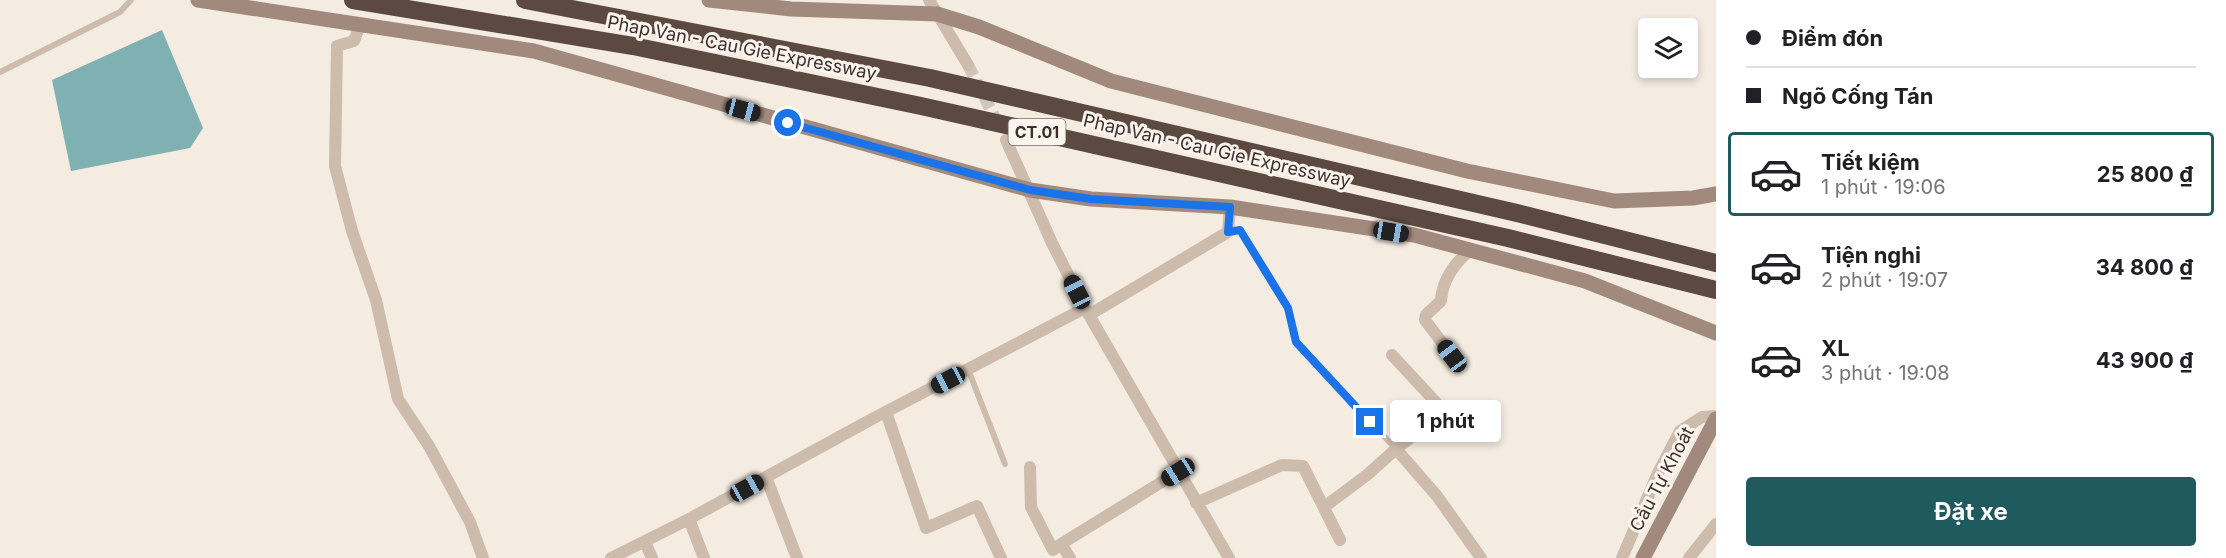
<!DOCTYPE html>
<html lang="vi">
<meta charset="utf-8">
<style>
:root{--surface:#fff;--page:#f2f2f2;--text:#202124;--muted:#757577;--line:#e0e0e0;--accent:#1f5a5e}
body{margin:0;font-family:Inter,sans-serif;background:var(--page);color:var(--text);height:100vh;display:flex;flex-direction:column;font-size:22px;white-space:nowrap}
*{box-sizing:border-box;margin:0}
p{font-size:20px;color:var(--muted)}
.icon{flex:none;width:33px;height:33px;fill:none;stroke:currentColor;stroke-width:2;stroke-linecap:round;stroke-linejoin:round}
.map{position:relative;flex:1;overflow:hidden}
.panel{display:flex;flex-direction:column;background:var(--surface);width:510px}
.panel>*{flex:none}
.guide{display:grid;align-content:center;height:132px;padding:0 30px;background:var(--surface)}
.controls{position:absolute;left:1638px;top:18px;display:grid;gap:12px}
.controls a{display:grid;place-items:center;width:60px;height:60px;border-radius:6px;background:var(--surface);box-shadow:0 3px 9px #0003;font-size:30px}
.end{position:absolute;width:27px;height:27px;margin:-14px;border:8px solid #1a73e8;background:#fff;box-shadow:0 0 0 3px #fff}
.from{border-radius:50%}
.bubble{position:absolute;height:42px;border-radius:6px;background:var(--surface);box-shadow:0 3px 9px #0003;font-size:20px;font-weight:700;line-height:42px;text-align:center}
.car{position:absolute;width:18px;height:36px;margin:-18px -9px;border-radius:8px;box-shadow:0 0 4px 2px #0007;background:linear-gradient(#222 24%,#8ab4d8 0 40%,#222 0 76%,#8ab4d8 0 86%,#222 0)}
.guide b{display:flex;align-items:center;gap:21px;height:57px;font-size:22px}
.guide b+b{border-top:2px solid var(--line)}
.guide i{width:15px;height:15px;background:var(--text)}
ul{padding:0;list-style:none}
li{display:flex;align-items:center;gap:18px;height:84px;margin:0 12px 9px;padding:0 18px;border:3px solid transparent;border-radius:6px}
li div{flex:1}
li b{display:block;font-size:22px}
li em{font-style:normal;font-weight:700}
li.active{border-color:var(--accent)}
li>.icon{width:54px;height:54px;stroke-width:1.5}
.primary-button{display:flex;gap:12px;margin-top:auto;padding:12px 30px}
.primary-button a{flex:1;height:69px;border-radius:6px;background:var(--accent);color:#fff;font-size:24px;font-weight:700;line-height:69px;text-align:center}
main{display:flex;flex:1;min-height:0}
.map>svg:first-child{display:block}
.water{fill:#7fb0b2}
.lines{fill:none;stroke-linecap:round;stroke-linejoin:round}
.street-tunnel{stroke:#cfc6bd;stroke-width:12;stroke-dasharray:12 6;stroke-linecap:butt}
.lane{stroke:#cdbbac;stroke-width:6}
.street{stroke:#cdbbac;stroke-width:12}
.secondary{stroke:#a18a7d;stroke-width:15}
.highway{stroke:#5c4a42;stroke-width:18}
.route{stroke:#1a73e8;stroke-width:8}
.labels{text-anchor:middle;stroke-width:6;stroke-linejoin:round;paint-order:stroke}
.shield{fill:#fbf5ee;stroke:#756b66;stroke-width:1.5}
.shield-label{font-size:16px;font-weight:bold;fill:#3b302b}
.street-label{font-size:18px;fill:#3b302b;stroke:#fbf5ee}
</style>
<main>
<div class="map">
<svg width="1716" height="558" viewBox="0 0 1716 558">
<rect width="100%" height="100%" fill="#f4ebe1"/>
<path class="water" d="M 162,30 L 203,128 L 190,148 L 71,171 L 52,80 Z"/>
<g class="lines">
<path class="street-tunnel" d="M 968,65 L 999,126"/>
<path class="lane" d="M 0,72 L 120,12 L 131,0
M 1228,232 L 1240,230 L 1288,308 L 1296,342 L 1396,449
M 968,369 L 1005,464"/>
<path class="street" d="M 929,0 L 968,65
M 360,25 L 354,41 L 337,46 L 335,166 L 352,231 L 376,300 L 398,399 L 429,446 L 470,522 L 483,558
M 1006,140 L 1052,243 L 1085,308 L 1229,558
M 1089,315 L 1228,232 L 1230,207
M 1392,355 L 1444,411 L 1396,449 L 1437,496 L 1481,558
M 1452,356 L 1425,320 L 1426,315 L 1441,301 C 1442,281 1455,263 1470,250
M 886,412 L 926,528 L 977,506 L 1001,558
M 1030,467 L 1031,507 L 1053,550 L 1061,544 L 1070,558
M 766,477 L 797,558
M 1196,503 L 1282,465 L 1303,466 L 1340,540
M 1324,507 L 1367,475 L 1396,449
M 689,519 L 704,558
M 645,542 L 652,558
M 1061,544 L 1178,472
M 611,558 L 689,519 L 872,419 L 1085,308
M 1622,558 L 1658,473 L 1680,431 L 1702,417 L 1716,416
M 1689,558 L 1716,524"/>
<path class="secondary" d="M 198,0 L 534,51 L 1030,190 L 1091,199 L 1230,207 L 1414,235 L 1585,281 L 1716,333
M 709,0 L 791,9 L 937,14 L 979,27 L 1111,81 L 1467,171 L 1614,201 L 1693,198 L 1716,194
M 1643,558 L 1716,419"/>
<path class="highway" d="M 353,0 L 633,46 L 921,106 L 1508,238 L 1716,290
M 525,0 L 930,78 L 1517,213 L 1716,263"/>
</g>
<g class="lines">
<path class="route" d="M 788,123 L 1030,190 L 1091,199 L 1230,207 L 1228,232 L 1240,230 L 1288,308 L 1296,342 L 1370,422"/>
</g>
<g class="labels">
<rect class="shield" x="1008.5" y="119" width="57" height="26" rx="4.5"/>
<g class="shield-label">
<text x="1037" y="138">CT.01</text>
</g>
<g class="street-label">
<text transform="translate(742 48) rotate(11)" y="6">Phap Van - Cau Gie Expressway</text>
<text transform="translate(1217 151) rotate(13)" y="6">Phap Van - Cau Gie Expressway</text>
<text transform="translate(1662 479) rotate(-62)" y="6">Cầu Tự Khoát</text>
</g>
</g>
</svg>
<div class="controls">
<a><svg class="icon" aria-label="layers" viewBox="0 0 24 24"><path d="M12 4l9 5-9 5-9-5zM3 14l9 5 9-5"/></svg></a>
</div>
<i class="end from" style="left:788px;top:123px"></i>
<i class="end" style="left:1370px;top:422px"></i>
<div class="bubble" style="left:1390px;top:400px;width:111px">1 phút</div>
<i class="car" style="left:743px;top:110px;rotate:105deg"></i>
<i class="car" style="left:1391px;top:232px;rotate:99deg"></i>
<i class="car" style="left:1077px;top:292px;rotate:333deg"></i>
<i class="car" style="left:1452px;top:356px;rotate:323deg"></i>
<i class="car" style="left:948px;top:380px;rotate:242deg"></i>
<i class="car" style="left:1178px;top:472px;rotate:238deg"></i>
<i class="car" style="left:747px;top:488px;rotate:61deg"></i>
</div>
<section class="panel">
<div class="guide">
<b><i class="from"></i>Điểm đón</b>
<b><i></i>Ngõ Cống Tán</b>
</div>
<ul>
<li class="active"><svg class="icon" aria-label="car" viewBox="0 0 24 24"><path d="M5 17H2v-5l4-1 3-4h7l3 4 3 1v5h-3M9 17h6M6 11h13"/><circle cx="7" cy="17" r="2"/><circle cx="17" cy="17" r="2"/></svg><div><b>Tiết kiệm</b><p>1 phút · 19:06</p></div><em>25 800 ₫</em></li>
<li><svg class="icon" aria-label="car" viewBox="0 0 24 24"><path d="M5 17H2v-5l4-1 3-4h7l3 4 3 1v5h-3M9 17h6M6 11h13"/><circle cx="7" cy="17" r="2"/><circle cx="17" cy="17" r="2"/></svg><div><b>Tiện nghi</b><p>2 phút · 19:07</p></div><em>34 800 ₫</em></li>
<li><svg class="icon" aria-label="car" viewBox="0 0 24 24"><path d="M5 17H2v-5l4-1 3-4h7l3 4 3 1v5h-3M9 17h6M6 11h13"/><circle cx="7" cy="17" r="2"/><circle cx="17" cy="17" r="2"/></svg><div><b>XL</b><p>3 phút · 19:08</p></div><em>43 900 ₫</em></li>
</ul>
<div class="primary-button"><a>Đặt xe</a></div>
</section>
</main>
